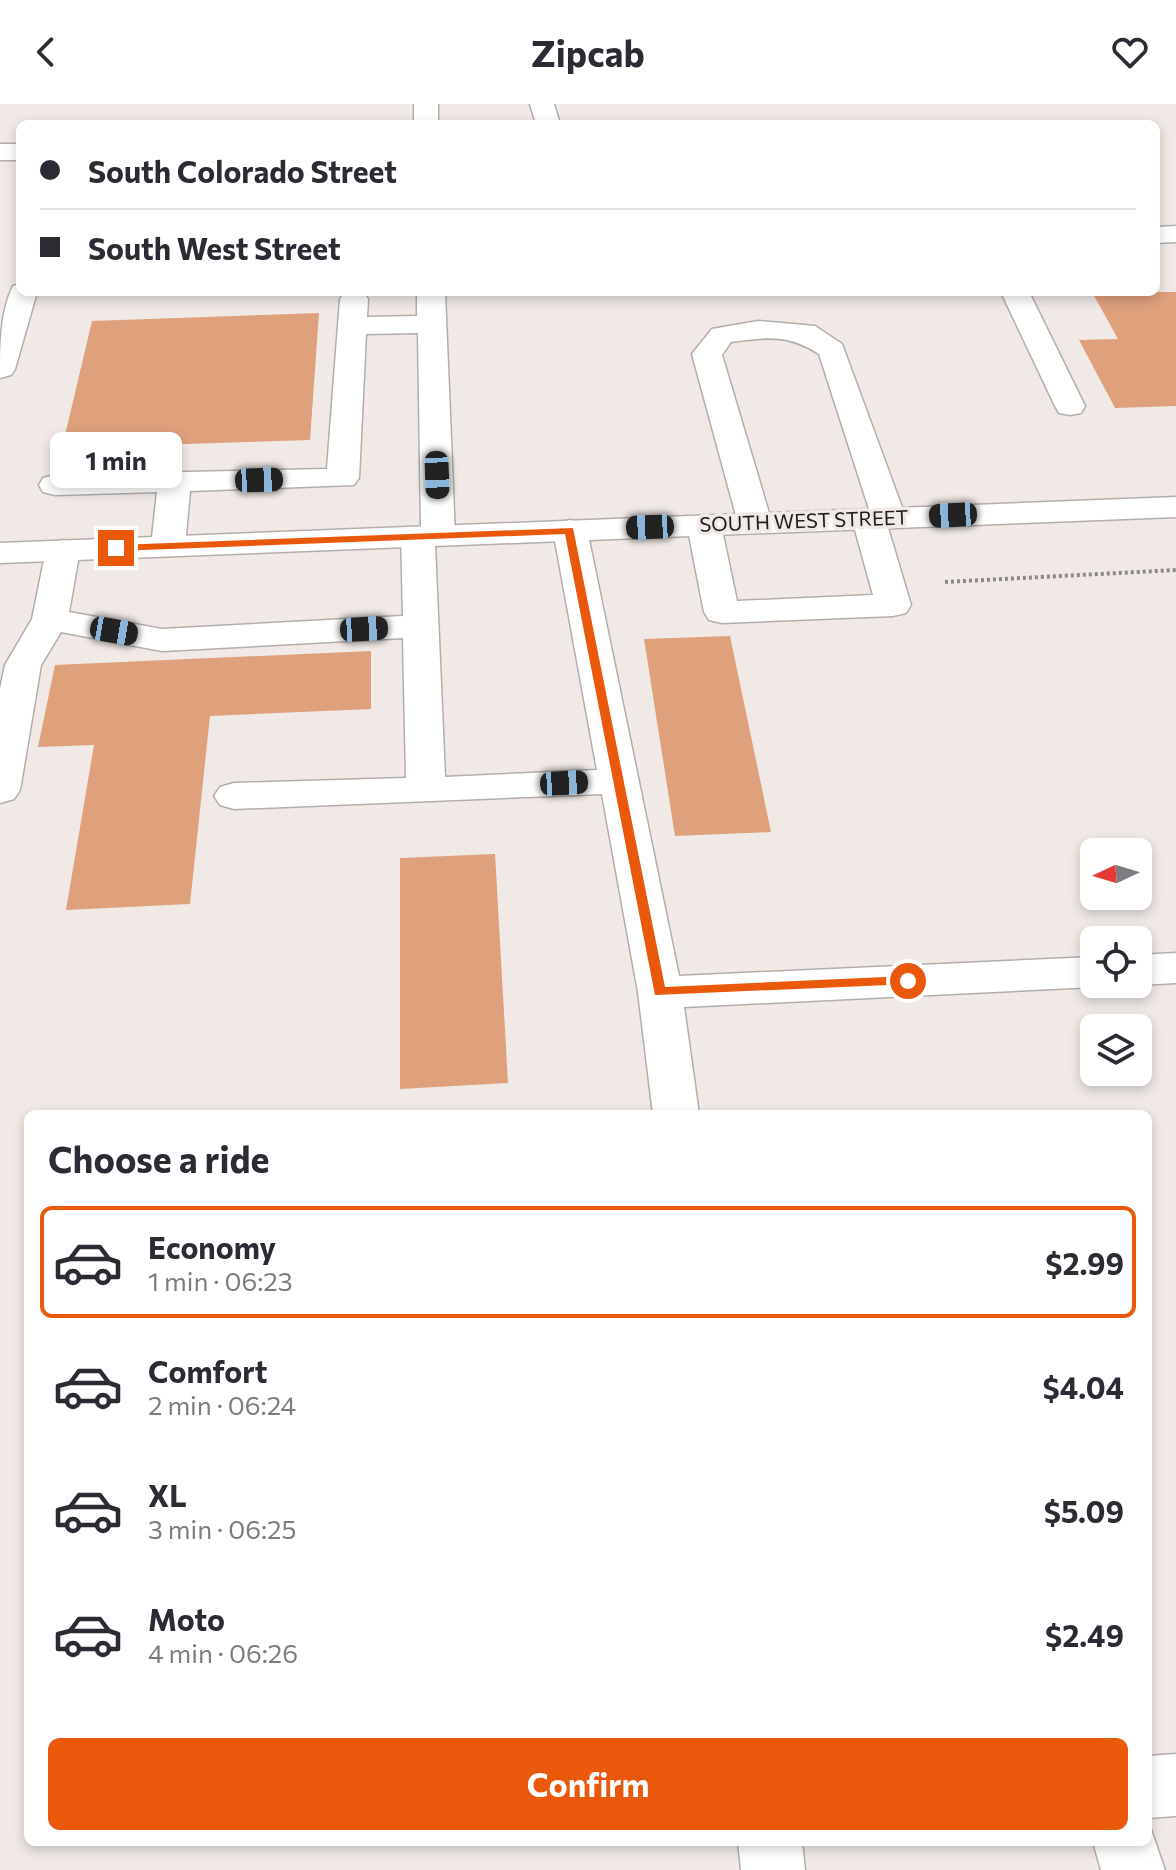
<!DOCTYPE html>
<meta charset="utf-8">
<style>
:root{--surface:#fff;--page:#f7f7f7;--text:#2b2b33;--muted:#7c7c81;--line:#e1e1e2;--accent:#ea580c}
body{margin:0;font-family:Commissioner,sans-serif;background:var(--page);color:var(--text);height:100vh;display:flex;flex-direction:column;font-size:30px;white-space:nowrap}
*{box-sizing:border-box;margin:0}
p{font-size:26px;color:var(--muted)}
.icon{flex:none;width:44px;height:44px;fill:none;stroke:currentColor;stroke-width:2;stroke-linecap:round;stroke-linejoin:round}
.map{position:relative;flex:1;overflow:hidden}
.drawer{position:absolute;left:24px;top:1006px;width:1128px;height:736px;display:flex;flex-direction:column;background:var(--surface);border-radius:12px;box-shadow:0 4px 12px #0003}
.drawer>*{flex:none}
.banner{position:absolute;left:16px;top:16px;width:1144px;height:176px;border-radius:12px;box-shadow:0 4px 12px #0003;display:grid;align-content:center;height:176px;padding:0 24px;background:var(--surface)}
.needle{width:52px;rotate:266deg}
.tools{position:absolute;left:1080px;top:734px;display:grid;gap:16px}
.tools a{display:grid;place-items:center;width:72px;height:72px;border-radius:12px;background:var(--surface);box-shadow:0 4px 12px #0003;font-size:40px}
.end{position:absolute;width:36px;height:36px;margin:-18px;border:10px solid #ea580c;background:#fff;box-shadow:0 0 0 4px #fff}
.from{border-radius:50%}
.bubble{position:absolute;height:56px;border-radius:12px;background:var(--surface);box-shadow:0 4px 12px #0003;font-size:26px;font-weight:700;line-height:56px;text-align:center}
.car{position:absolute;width:24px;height:48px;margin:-24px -12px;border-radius:10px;box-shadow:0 0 6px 2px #0007;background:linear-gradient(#222 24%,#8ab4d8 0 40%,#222 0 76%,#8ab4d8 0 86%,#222 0)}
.banner b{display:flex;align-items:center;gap:28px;height:76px;font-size:30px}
.banner b+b{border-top:2px solid var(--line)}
.banner i{width:20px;height:20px;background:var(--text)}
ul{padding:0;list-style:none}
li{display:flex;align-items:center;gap:24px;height:112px;margin:0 16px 12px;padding:0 8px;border:4px solid transparent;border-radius:12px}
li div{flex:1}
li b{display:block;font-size:30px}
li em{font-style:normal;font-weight:700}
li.on{border-color:var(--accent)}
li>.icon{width:72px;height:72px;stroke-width:1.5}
h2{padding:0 24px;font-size:36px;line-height:96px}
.action{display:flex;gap:16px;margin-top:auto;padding:16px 24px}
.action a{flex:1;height:92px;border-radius:12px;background:var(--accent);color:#fff;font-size:32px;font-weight:700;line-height:92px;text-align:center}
header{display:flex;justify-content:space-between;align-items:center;height:104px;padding:0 24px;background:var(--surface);font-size:36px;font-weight:700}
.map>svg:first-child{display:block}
.building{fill:#dfa07c}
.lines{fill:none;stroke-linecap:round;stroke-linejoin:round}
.minor-casing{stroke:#b4aeaa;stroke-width:3}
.major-casing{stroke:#b4aeaa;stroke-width:3}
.path{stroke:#8d8886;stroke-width:4;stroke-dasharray:3 3;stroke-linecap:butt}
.minor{fill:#fff;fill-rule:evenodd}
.major{fill:#fff;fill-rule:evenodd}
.route{fill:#ea580c}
.labels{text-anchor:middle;stroke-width:7;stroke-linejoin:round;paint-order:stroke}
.far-street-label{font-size:20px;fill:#1f1d1c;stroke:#f0e9e6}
</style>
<header><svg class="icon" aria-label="back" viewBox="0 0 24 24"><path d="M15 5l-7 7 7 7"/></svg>Zipcab<svg class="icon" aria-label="heart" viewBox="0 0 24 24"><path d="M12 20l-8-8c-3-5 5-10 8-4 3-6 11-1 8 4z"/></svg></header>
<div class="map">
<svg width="1176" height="1766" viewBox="0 0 1176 1766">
<rect width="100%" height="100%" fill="#f0e9e6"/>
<path class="building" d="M 1092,188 L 1176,188 L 1176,302 L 1115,304 L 1079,236 L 1118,235 Z
M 319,209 L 310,336 L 62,344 L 92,217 Z
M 730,532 L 771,728 L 675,732 L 644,535 Z
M 371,547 L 371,605 L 210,612 L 190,800 L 66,806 L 94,641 L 38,643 L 55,561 Z
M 495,750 L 508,979 L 400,985 L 400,754 Z"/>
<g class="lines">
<g class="minor-casing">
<path id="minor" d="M 414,0 L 438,0 L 438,20 L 414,20 Z
M 530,0 L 554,0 L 560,20 L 536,20 Z
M 0,40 L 20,40 L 20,56 L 0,56 Z
M 1176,122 L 1176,138 L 1156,139 L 1156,123 Z
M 20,180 L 20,188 L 37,188 L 15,265 L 11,271 L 0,274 C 0,244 0,208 13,182 Z
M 417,188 L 445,188 L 455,432 L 450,439 L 435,441 L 445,673 L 597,666 L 553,426 L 558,419 L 570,416 L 582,419 L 587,426 L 679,872 L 1094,853 L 1094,880 L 1105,880 L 1094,883 L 684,903 L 699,1010 L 653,1010 L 638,888 L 602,690 L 234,705 L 220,701 L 214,692 L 220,683 L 234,679 L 406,674 L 403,534 L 162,547 L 61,528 L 41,561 L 20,686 L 14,695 L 0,699 L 0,585 L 5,561 L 32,515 L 46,446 L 51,439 L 63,436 L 75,439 L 80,446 L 69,508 L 162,525 L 403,512 L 401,432 L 406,425 L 421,423 L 418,229 L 366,230 L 359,374 L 354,381 L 190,387 L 185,442 L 180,449 L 168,452 L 156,449 L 151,442 L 157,388 L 55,391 L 43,388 L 39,381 L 43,374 L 55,371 L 327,365 L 340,195 L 344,189 L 364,189 L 368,195 L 367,213 L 417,212 Z
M 1001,188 L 1029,188 L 1085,302 L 1081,309 L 1070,311 L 1059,309 L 1055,302 Z
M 758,217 L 815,222 L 842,240 L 906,414 L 901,421 L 888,424 L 911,501 L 906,509 L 893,512 L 722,519 L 709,516 L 704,508 L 687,421 L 692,414 L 704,411 L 716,414 L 721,421 L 737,497 L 873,491 L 852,415 L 857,408 L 869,405 L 819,250 C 788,230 767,233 731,238 L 722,251 L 772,419 L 767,426 L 755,429 L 743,426 L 738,419 L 692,250 L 712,225 Z
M 1176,849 L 1176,879 L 1138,881 L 1134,880 L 1138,880 L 1138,851 Z
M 1176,1650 L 1176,1712 L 1148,1714 L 1148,1652 Z
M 1148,1717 L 1165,1766 L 1101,1766 L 1093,1738 L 1148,1738 Z
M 738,1738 L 802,1738 L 805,1766 L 741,1766 Z"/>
</g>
<g class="major-casing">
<path id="major" d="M 1176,393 L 1176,413 L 0,459 L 0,439 Z"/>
</g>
<path class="path" d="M 945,478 L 1176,466"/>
<use href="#minor" class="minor"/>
<use href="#major" class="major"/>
</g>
<path class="route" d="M 573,424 L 665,883 L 908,872 L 912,873 L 912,880 L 655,891 L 565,430 L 116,447 L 111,444 L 116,441 Z"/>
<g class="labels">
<g class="far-street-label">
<text transform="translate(804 417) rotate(-2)" y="7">SOUTH WEST STREET</text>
</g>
</g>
</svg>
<div class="tools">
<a><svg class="needle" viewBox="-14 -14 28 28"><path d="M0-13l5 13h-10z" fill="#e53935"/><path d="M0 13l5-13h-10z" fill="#7c7c81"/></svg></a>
<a><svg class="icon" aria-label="locate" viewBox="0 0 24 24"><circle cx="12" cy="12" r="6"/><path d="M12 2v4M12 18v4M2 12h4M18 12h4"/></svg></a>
<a><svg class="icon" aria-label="layers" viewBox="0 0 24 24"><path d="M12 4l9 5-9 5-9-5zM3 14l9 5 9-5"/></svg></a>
</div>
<i class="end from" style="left:908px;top:877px"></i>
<i class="end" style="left:116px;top:444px"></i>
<div class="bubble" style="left:50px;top:328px;width:132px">1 min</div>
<i class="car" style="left:437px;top:371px;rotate:178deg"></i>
<i class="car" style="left:259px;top:376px;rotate:88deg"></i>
<i class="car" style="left:953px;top:411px;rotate:267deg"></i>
<i class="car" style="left:650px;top:423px;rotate:268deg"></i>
<i class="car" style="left:364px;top:525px;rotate:87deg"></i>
<i class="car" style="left:114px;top:527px;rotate:100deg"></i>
<i class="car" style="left:564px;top:679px;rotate:87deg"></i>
<div class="banner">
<b><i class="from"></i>South Colorado Street</b>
<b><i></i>South West Street</b>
</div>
<section class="drawer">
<h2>Choose a ride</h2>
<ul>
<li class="on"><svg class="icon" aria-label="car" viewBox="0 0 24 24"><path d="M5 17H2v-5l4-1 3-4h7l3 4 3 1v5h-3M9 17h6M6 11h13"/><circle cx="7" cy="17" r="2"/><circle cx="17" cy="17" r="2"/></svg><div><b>Economy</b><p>1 min · 06:23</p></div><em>$2.99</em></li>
<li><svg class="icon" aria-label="car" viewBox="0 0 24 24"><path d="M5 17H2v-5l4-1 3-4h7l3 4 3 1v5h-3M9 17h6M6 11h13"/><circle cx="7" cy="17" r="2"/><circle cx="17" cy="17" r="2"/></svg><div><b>Comfort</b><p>2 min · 06:24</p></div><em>$4.04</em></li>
<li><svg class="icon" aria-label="car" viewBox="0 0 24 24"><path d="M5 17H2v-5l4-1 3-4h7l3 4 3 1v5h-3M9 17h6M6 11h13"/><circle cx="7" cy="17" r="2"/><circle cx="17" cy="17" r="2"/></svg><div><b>XL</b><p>3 min · 06:25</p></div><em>$5.09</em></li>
<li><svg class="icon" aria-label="car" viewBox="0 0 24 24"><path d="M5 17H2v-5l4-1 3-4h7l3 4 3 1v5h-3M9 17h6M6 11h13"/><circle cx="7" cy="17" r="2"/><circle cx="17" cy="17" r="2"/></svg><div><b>Moto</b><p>4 min · 06:26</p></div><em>$2.49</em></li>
</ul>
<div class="action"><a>Confirm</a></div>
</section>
</div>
